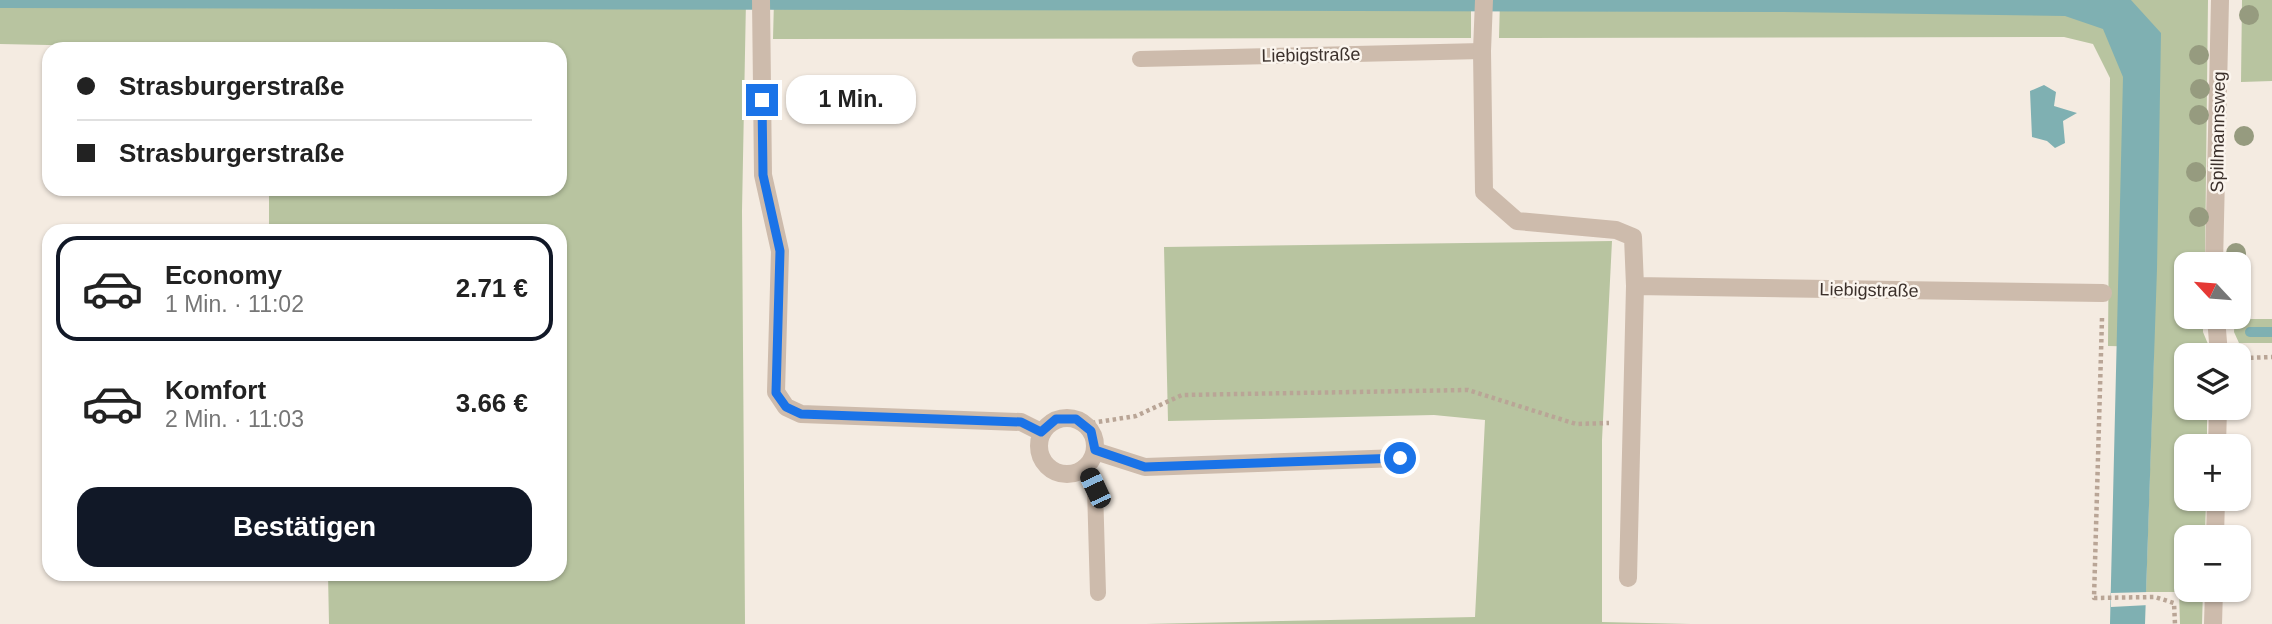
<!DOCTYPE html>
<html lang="de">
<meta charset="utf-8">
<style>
:root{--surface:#fff;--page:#f6f6f6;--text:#222;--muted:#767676;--line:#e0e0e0;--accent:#111827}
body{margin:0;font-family:Arial,sans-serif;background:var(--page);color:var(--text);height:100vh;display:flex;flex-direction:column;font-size:26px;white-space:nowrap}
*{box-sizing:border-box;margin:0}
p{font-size:23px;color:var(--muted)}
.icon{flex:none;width:38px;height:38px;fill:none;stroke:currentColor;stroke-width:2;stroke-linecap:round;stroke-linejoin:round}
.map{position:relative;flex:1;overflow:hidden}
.sheet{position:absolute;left:42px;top:224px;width:525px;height:357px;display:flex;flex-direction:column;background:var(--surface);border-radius:21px;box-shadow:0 2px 5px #0004}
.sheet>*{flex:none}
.banner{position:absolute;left:42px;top:42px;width:525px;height:154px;border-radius:21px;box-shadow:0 2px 5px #0004;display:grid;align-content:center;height:154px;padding:0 35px;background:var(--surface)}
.needle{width:46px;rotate:296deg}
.controls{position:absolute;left:2174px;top:252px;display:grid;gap:14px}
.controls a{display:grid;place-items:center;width:77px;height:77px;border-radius:14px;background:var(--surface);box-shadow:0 2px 5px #0004;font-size:35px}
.end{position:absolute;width:32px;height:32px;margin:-16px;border:9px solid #1a73e8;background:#fff;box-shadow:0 0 0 4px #fff}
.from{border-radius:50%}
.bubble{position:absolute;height:49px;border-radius:21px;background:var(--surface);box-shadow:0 2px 5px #0004;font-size:23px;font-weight:800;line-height:49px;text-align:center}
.car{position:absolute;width:21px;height:42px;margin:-21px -10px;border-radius:9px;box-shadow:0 0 5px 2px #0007;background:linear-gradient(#222 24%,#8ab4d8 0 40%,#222 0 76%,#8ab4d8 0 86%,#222 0)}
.banner b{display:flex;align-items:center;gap:24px;height:66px;font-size:26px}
.banner b+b{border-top:2px solid var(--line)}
.banner i{width:18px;height:18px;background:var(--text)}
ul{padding:12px 0 0;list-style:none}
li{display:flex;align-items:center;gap:21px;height:105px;margin:0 14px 10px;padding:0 21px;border:4px solid transparent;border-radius:21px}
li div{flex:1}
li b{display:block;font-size:26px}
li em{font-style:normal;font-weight:800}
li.active{border-color:var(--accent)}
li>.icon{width:63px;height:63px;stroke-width:1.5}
.button{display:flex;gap:14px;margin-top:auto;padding:14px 35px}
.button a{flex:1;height:80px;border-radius:21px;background:var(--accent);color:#fff;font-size:28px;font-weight:800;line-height:80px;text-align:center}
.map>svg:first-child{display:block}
.green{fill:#b8c4a0}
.water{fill:#7fb0b2}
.pier{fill:#f4ebe1}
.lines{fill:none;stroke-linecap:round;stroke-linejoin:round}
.stream{stroke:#7fb0b2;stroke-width:10}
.path{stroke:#b9a596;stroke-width:4.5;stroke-dasharray:3.5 3.5;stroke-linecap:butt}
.lane{stroke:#cdbbac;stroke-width:16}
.street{stroke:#cdbbac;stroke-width:18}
.tree{fill:#969b7f}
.route{stroke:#1a73e8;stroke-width:9}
.labels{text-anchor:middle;stroke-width:5;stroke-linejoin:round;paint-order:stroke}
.street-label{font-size:18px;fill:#3b302b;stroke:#fbf5ee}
</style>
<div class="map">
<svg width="2272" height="624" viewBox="0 0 2272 624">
<rect width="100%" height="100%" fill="#f4ebe1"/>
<path class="green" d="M 0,0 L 746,0 L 742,211 L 745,624 L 329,624 L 328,574 L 560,574 L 560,231 L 269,231 L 269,189 L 560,189 L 560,49 L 238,49 L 0,44 Z
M 774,0 L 1471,0 L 1471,38 L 773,39 Z
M 1500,0 L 2208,0 L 2205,264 L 2186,264 L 2186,317 L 2203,317 L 2203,332 L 2210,349 L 2209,355 L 2186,355 L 2186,408 L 2207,408 L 2207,446 L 2186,446 L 2186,499 L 2206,499 L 2205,537 L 2186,537 L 2186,590 L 2203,590 L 2202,624 L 2180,624 L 2179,592 L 2146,592 L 2154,347 L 2108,346 L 2110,78 L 2093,44 L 2064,37 L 1499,38 Z
M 2242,0 L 2272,0 L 2272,81 L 2241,82 Z
M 1612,241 L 1602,440 L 1602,622 L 1691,624 L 1146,624 L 1475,617 L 1485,420 L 1434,415 L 1168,421 L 1164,247 Z
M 2241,291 L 2241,319 L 2272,319 L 2272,343 L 2239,343 L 2234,332 L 2235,317 L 2238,317 L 2238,293 Z"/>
<path class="water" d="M 0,0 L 2131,0 L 2161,33 L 2157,269 L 2145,624 L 2110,624 L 2123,77 L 2103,29 L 2065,16 L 1784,12 L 0,8 Z
M 2044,85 L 2056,92 L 2054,106 L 2077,113 L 2063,121 L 2065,143 L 2055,148 L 2047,141 L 2032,137 L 2030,91 Z"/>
<path class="pier" d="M 2149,592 L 2149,605 L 2111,607 L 2111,593 Z"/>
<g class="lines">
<path class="stream" d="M 2250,332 L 2272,332"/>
<path class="path" d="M 2102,318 L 2094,598 L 2155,597 L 2174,603 L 2175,624
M 2243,358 L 2272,357
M 2239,393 L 2239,370
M 1085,424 L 1136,416 L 1182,395 L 1468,390 L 1576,424 L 1609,423
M 2238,487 L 2239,458"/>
<path class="lane" d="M 1140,59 L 1482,51
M 1085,468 L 1095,488 L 1098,593"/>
<path class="street" d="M 761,0 L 763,175 L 780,251 L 776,392 L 786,407 L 801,414 L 1021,422 L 1041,432
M 1484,0 L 1482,51 L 1484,192 L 1517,221 L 1616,230 L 1633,237 L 1635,286 L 2103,293
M 2214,264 L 2220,0
M 2216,317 L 2219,355
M1039 446a28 28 0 1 1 56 0a28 28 0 1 1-56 0Z
M 2217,446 L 2218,408
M 1095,451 L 1145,467 L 1400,458
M 2215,537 L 2216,499
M 1628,578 L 1635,286
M 2213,624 L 2214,590"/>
</g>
<g class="tree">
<circle cx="2249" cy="15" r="10"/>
<circle cx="2199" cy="55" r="10"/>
<circle cx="2200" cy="89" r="10"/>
<circle cx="2199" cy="115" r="10"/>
<circle cx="2244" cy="136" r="10"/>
<circle cx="2196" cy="172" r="10"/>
<circle cx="2199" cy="217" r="10"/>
<circle cx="2236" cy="253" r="10"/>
</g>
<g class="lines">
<path class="route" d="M 762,100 L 763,175 L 780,251 L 776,393 L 786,407 L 801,414 L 1021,422 L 1041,432 L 1056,419 L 1076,419 L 1091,431 L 1095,450 L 1145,467 L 1400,458"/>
</g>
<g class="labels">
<g class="street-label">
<text transform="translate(1311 55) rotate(-1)" y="6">Liebigstraße</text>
<text transform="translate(2218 132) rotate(-89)" y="6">Spillmannsweg</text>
<text transform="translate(1869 290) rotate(1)" y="6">Liebigstraße</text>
</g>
</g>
</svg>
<div class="controls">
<a><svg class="needle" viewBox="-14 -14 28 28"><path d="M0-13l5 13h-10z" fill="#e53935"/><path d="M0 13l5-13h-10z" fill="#767676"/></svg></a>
<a><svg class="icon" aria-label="layers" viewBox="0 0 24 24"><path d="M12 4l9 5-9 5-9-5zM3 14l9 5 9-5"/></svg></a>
<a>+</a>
<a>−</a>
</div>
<i class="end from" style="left:1400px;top:458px"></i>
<i class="end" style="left:762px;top:100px"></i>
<div class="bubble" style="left:786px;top:75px;width:130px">1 Min.</div>
<i class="car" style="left:1095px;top:488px;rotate:335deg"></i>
<div class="banner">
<b><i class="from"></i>Strasburgerstraße</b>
<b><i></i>Strasburgerstraße</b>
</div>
<section class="sheet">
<ul>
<li class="active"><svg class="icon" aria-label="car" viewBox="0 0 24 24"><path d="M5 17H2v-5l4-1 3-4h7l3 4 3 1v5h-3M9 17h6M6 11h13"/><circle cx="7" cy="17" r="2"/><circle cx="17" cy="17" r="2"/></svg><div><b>Economy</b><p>1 Min. · 11:02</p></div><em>2.71 €</em></li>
<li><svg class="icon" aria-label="car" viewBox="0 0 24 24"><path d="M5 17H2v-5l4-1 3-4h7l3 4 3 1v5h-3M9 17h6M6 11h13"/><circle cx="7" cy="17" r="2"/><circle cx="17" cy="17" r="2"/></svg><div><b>Komfort</b><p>2 Min. · 11:03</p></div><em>3.66 €</em></li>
</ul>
<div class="button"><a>Bestätigen</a></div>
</section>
</div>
